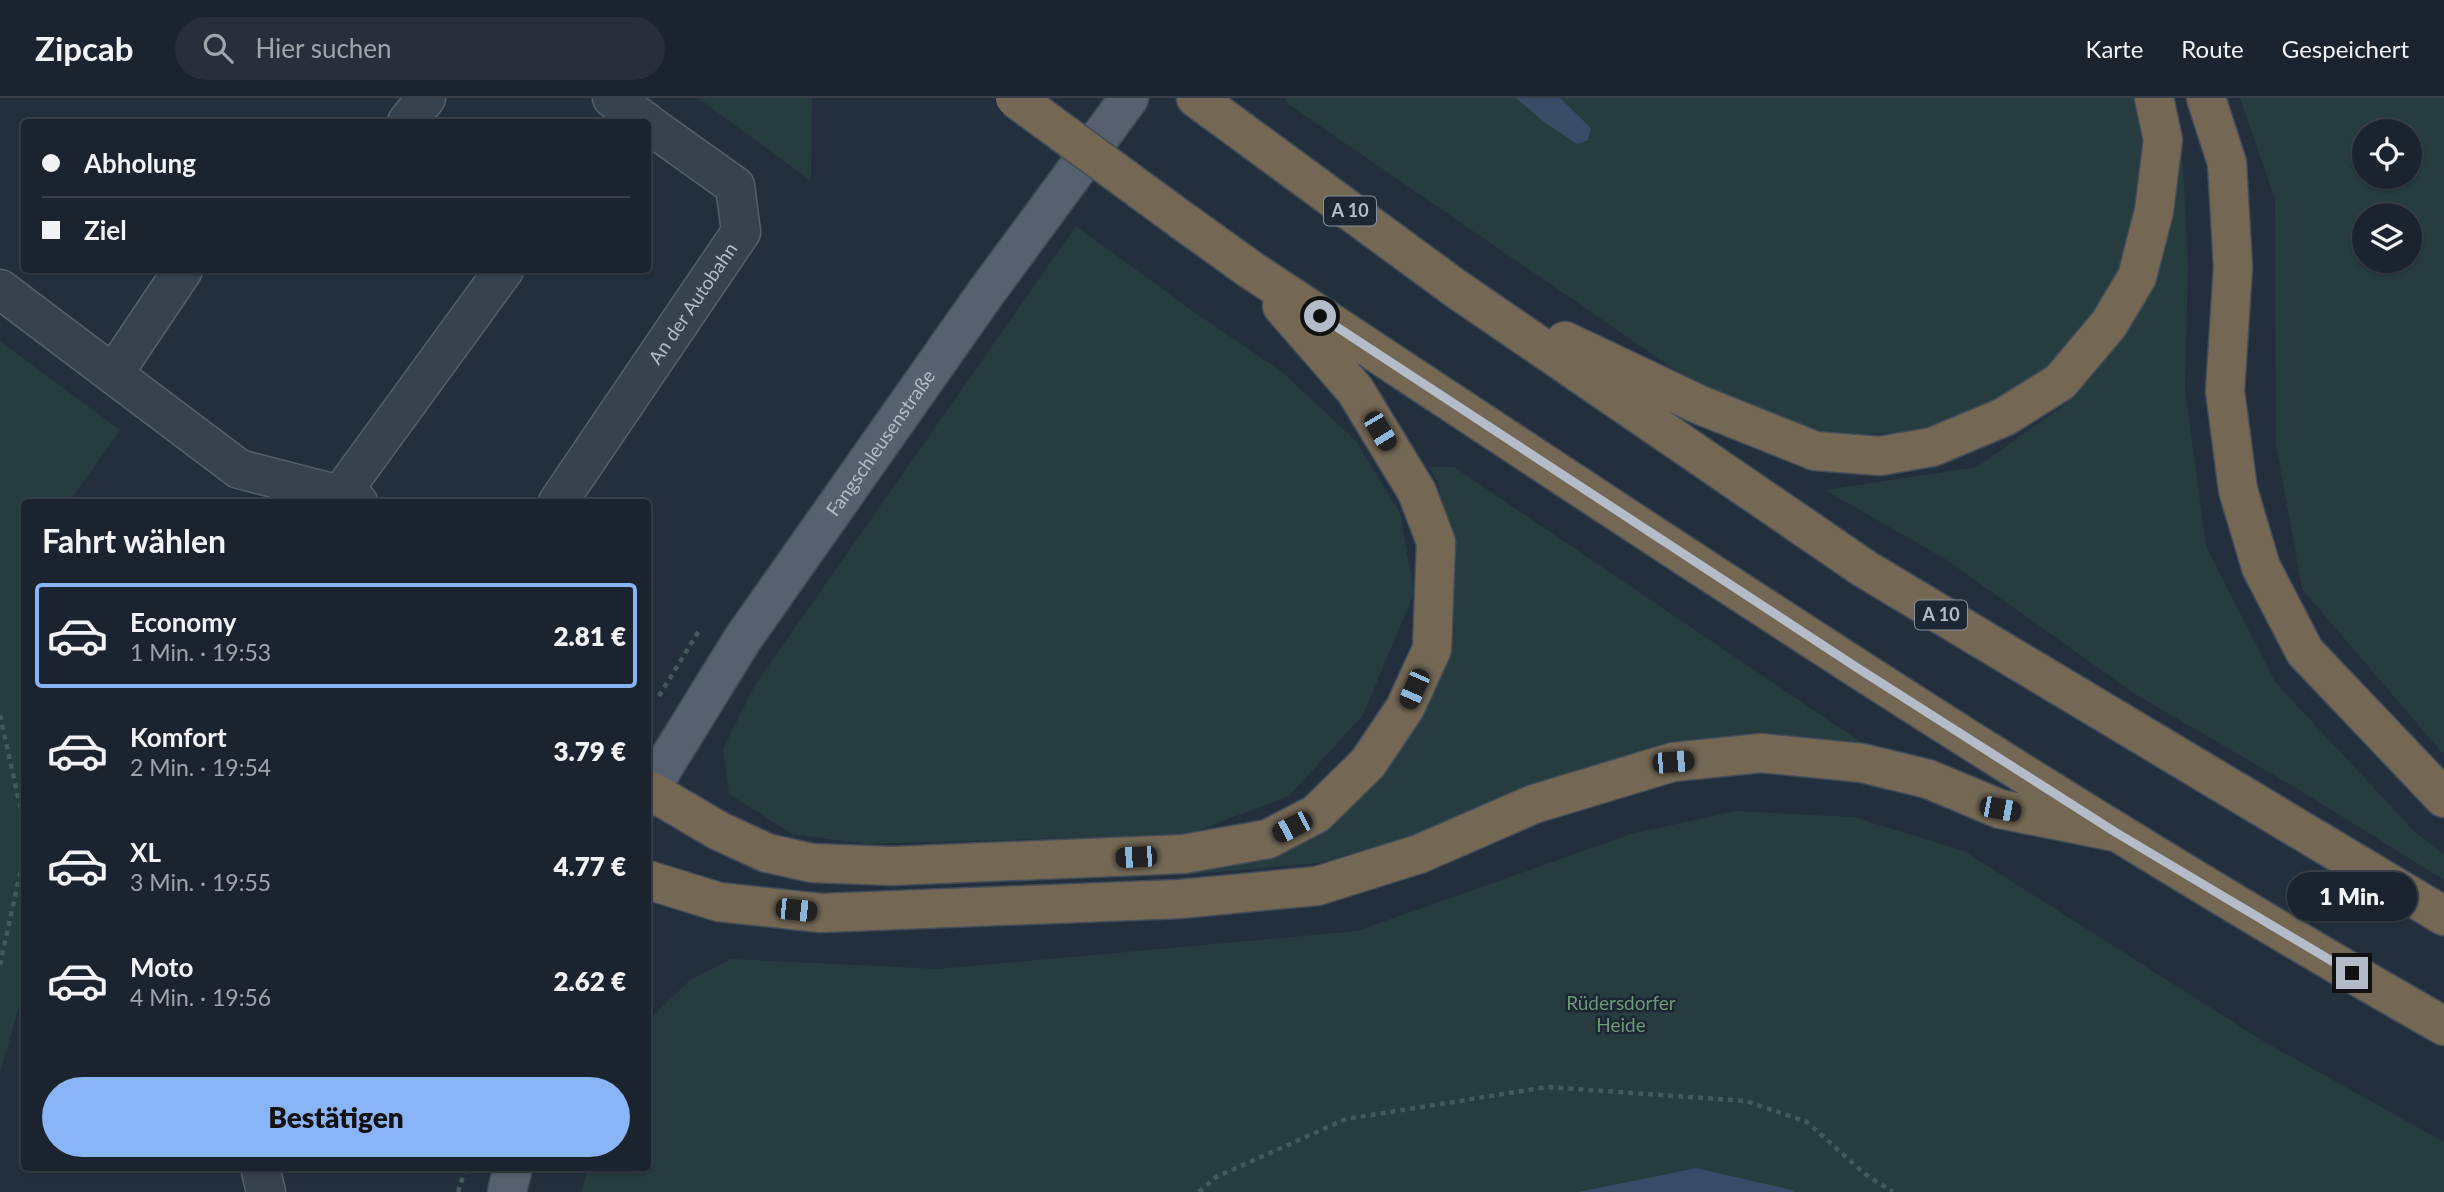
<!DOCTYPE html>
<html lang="de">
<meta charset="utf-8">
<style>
:root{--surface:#1b232e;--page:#282f3a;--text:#f1f3f6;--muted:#a0a4aa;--line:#39404a;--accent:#8ab4f8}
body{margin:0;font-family:Lato,sans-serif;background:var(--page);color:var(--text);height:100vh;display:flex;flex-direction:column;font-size:26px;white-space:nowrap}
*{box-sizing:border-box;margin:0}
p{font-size:23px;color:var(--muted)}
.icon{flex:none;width:38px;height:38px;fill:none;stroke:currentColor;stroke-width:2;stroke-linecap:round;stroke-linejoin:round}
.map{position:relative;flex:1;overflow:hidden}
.panel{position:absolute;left:21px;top:401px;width:630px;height:672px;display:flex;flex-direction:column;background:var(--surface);border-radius:7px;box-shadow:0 2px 5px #0004,0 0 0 2px var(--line)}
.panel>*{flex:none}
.banner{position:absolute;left:21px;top:21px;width:630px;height:154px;border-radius:7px;box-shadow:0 2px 5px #0004,0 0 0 2px var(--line);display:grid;align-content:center;height:154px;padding:0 21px;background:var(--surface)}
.buttons{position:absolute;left:2352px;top:21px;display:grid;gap:14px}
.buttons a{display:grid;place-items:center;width:70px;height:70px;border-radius:50%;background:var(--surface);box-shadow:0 2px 5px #0004,0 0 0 2px var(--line);font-size:35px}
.end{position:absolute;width:32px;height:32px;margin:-16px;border:9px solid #b4bcc9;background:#111;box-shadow:0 0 0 4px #111}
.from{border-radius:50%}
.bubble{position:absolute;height:49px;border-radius:24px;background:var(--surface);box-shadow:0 2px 5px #0004,0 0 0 2px var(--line);font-size:23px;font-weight:800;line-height:49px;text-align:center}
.car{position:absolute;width:21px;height:42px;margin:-21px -10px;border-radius:9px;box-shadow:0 0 5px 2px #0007;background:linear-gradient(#222 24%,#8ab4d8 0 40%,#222 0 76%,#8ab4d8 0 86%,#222 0)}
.banner b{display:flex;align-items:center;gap:24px;height:66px;font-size:26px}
.banner b+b{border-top:2px solid var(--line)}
.banner i{width:18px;height:18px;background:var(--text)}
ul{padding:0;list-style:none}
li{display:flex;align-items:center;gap:21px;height:105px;margin:0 14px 10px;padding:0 7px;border:4px solid transparent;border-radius:7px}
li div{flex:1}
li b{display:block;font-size:26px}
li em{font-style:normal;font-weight:800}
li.on{border-color:var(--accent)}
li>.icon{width:63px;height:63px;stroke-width:1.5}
h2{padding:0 21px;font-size:32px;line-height:84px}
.button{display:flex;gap:14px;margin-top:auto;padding:14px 21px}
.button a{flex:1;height:80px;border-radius:42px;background:var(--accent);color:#111;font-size:28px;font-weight:800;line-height:80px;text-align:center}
header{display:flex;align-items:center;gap:42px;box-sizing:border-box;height:98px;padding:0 35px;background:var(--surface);border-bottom:2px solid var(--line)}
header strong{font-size:33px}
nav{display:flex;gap:38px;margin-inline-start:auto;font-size:24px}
.search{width:490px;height:63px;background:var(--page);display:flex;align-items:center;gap:18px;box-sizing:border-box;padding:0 24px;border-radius:38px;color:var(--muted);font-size:26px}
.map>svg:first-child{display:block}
.green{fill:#263c3f;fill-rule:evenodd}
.water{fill:#394c67}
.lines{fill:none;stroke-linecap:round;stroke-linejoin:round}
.minor-casing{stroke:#565f6c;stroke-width:41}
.major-casing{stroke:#414a57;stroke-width:41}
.highway-casing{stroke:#434c59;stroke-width:41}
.path{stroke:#44595c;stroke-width:4.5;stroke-dasharray:5 5;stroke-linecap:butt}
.minor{stroke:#38414e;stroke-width:38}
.major{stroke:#56606e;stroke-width:38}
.highway{stroke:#746855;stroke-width:38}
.highway-bridge-casing{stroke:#434c59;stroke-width:41;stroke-linecap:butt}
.highway-bridge{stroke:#746855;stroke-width:38}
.route{stroke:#b4bcc9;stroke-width:9}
.labels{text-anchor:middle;stroke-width:5;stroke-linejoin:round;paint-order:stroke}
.shield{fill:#1d2633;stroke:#878f9c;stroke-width:2}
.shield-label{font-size:18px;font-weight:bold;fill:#b4bcc9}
.street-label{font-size:19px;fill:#b4bcc9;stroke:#1d2633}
.park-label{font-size:19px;fill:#6b9a76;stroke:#1d2633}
</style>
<header>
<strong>Zipcab</strong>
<div class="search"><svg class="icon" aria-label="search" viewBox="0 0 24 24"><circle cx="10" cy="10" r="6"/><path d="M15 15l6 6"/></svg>Hier suchen</div>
<nav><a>Karte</a><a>Route</a><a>Gespeichert</a></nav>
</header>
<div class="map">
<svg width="2444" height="1094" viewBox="0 0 2444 1094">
<rect width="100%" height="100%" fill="#242f3e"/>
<path class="green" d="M 698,0 L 812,0 L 811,83 Z
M 1285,0 L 2137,0 L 2145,64 L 2132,142 L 2105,199 L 2042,282 L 1929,332 L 1835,339 L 1716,300 L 1288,6 Z
M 2240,0 L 2444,0 L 2444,657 L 2302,491 L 2276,346 L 2275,101 ZM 2364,33 L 2410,33 L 2410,79 L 2364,79 ZM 2410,117 L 2410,163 L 2364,163 L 2364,117 Z
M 2163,42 L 2182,49 L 2188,167 L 2185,292 L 2206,448 L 2275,584 L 2414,733 L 2444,757 L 2444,782 L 2296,690 L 2135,596 L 1945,461 L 1825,392 L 1977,369 L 2068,304 L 2129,222 Z
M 1076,128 L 1194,214 L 1281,273 L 1356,343 L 1400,415 L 1414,495 L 1363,617 L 1289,698 L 1186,737 L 866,746 L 792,736 L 729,696 L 723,651 L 755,587 Z
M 0,243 L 120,332 L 69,404 L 24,404 L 24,890 L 0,975 Z
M 1429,369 L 1454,369 L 1874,653 L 1754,643 L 1672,643 L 1530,690 L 1411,738 L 1319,765 L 1183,777 L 1243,761 L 1386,670 L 1424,617 L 1450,552 L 1452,445 L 1438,385 Z
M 1736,713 L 1853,719 L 1964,753 L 2263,943 L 2444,1044 L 2444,1094 L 1794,1094 L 1792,1092 L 1696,1070 L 1578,1094 L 581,1094 L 589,1069 L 648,1069 L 648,923 L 690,882 L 731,861 L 938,871 L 1357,833 L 1631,736 Z"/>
<path class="water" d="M 1516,0 L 1560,0 L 1591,30 L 1588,42 L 1577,46 L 1544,24 Z
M 1696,1070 L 1792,1092 L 1794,1094 L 1578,1094 Z"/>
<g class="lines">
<g class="minor-casing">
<g id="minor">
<path d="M 612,0 L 646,24"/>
<path d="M 407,24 L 426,0"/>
<path d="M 0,191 L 239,371 L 340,397 L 358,404"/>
<path d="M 114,275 L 183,172"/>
<path d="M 340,397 L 504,172"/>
<path id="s1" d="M 558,404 L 741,134 L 735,88 L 648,26"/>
<path d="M 260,1069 L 266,1094"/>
</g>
</g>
<g class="major-casing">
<g id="major">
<path id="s2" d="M 648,700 L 663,670 L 742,542 L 985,196 L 1129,0"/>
<path d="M 507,1094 L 513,1069"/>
</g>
</g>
<g class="highway-casing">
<path id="highway" d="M 1196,0 L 1455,190 L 1865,471 L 2444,818
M 2206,0 L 2227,65 L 2233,169 L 2225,293 L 2238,392 L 2261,469 L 2305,554 L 2444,700
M 1180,121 L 1251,172 C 1644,431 2034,695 2444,928
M 1565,243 L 1700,307 L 1815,353 L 1880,358 L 1932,349 L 2004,319 L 2060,284 L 2109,226 L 2137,179 L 2154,113 L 2163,42 L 2154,0
M 651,693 L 719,733 L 767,755 L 812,765 L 892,768 L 1184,756 L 1268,741 L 1316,716 L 1368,665 L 1405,610 L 1432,551 L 1436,444 L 1417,394 L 1355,292 L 1282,208
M 648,782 L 719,804 L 821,815 L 1180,801 L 1317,788 L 1419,756 L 1534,706 L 1673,664 L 1761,655 L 1862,665 L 1928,681 L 2000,711 L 2115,734"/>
</g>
<path class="path" d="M 659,598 L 700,531
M 0,617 L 24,726
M 0,867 L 24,757
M 458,1094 L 466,1069
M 1199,1094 L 1216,1079 L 1346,1021 L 1547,989 L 1746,1003 L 1807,1024 L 1865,1076 L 1893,1094"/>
<use href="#minor" class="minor"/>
<use href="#major" class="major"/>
<use href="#highway" class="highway"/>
<g class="highway-bridge-casing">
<path id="highway-bridge" d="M 1015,0 L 1180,121"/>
</g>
<use href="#highway-bridge" class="highway-bridge"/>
</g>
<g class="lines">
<path class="route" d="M 1320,218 L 1856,569 L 2115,734 L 2352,875"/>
</g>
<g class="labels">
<g class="shield">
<rect x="1324" y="98.5" width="52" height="29" rx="5"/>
<rect x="1915" y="502.5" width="52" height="29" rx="5"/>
</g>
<g class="shield-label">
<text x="1350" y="119">A 10</text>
<text x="1941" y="523">A 10</text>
</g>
<g class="street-label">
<text dy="7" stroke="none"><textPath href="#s1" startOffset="240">An der Autobahn</textPath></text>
<text dy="7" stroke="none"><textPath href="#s2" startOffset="425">Fangschleusenstraße</textPath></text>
</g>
<g class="park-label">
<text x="1621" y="912">Rüdersdorfer<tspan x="1621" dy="22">Heide</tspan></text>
</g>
</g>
</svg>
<div class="buttons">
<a><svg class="icon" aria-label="locate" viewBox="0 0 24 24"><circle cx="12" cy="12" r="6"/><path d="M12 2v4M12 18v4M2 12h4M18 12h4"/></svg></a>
<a><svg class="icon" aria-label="layers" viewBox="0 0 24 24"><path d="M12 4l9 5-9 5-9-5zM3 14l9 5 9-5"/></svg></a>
</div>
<i class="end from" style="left:1320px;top:218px"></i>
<i class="end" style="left:2352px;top:875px"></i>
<div class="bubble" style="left:2287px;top:774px;width:130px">1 Min.</div>
<i class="car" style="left:1380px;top:333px;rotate:149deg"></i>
<i class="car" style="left:1414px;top:591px;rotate:204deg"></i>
<i class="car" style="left:1673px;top:664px;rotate:85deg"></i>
<i class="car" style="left:2000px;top:711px;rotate:101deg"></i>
<i class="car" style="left:1292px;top:729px;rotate:243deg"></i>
<i class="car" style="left:1136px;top:759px;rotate:267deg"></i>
<i class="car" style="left:796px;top:812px;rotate:96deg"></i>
<div class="banner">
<b><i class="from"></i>Abholung</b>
<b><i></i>Ziel</b>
</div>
<section class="panel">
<h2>Fahrt wählen</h2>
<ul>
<li class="on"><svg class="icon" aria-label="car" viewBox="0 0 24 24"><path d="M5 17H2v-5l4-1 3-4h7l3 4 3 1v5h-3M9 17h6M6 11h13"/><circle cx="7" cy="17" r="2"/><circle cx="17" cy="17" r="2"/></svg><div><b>Economy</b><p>1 Min. · 19:53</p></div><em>2.81 €</em></li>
<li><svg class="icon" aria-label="car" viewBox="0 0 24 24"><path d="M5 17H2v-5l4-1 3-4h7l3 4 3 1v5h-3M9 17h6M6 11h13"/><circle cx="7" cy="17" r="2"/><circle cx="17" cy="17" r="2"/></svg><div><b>Komfort</b><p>2 Min. · 19:54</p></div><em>3.79 €</em></li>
<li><svg class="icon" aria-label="car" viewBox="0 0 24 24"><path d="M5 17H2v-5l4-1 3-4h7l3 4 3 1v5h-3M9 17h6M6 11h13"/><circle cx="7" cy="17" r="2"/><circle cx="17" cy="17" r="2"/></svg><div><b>XL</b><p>3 Min. · 19:55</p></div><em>4.77 €</em></li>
<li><svg class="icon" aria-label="car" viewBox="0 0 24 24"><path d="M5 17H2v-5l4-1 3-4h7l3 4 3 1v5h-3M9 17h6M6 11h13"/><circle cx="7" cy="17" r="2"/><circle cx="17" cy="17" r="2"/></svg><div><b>Moto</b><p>4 Min. · 19:56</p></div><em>2.62 €</em></li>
</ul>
<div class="button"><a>Bestätigen</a></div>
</section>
</div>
